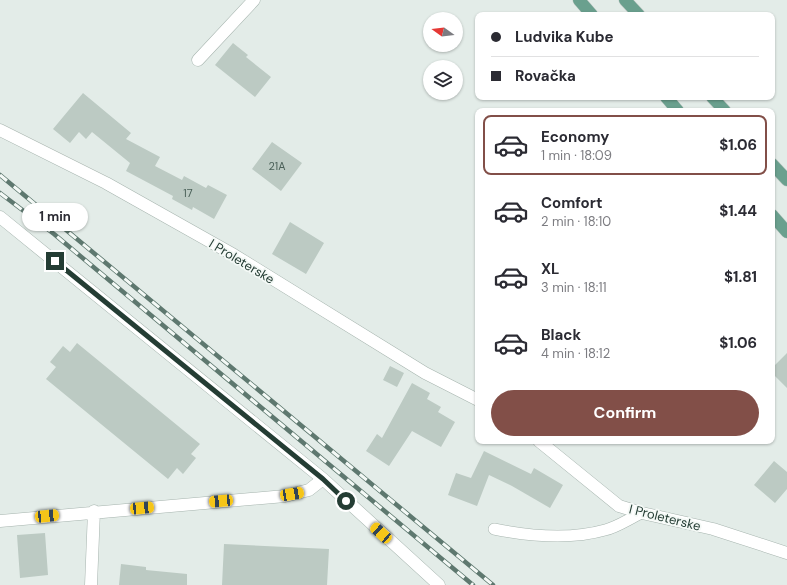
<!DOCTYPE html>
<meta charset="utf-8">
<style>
:root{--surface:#fff;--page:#f7f7f7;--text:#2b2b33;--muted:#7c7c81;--line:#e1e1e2;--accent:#824f48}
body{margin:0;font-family:"DM Sans",sans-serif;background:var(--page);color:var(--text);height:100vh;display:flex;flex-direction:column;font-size:15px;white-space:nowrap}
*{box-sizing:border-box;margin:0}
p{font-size:13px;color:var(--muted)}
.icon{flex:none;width:22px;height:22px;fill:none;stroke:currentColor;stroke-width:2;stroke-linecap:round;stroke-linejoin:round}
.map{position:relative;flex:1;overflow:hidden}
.panel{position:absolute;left:475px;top:108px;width:300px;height:336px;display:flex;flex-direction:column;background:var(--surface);border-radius:8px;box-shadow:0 1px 3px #0004}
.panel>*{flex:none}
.hud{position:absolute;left:475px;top:12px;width:300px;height:88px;border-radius:8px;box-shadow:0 1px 3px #0004;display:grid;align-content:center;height:88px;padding:0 16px;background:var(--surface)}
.needle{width:26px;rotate:285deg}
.controls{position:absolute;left:423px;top:12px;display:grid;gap:8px}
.controls a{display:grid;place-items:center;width:40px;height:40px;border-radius:50%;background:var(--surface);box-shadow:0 1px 3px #0004;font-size:20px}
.end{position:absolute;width:18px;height:18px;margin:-9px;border:5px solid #243d34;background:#fff;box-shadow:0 0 0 2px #fff}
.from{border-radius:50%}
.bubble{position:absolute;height:28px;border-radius:14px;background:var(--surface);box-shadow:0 1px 3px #0004;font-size:13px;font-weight:700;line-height:28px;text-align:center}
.car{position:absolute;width:12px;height:24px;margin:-12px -6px;border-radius:5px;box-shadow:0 0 3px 1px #0007;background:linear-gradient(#f5c518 24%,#345 0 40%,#f5c518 0 76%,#345 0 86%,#f5c518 0)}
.hud b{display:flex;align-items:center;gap:14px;height:38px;font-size:15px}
.hud b+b{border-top:1px solid var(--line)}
.hud i{width:10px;height:10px;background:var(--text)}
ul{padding:7px 0 0;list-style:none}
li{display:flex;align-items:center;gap:12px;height:60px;margin:0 8px 6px;padding:0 8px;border:2px solid transparent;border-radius:8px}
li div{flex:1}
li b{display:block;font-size:15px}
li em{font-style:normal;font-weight:700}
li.active{border-color:var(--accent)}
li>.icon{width:36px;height:36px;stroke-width:1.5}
.primary-button{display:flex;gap:8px;margin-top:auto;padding:8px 16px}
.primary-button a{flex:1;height:46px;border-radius:24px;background:var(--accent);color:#fff;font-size:16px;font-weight:700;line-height:46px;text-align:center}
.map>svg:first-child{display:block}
.building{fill:#bccac3}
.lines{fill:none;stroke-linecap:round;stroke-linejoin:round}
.lane-casing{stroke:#a6b4ae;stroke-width:12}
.street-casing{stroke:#a6b4ae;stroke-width:13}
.primary-casing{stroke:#c2c9c6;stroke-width:13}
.lane{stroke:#fff;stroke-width:11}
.street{stroke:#fff;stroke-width:12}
.primary{stroke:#6aa08e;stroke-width:12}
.rail-casing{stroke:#5e786f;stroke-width:4.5}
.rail{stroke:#f4f9f6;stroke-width:3;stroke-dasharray:9;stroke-linecap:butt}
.route{stroke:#243d34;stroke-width:5}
.labels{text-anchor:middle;stroke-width:3.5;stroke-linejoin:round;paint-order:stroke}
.number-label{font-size:11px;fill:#4a6058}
.street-label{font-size:13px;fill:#243d34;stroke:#f4f9f6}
</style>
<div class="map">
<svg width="787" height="585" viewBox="0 0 787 585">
<rect width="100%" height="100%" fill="#e3ece8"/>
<path class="building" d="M 233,43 L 248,55 L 246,57 L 271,77 L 255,97 L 215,65 Z
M 83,93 L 131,133 L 126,139 L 160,157 L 155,166 L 182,180 L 184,176 L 206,188 L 208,185 L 227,195 L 214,219 L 193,207 L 192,210 L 172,199 L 173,196 L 126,171 L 130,163 L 92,132 L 86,139 L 79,132 L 70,143 L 53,129 Z
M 272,142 L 302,163 L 281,191 L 252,169 Z
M 290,222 L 324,243 L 306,274 L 272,254 Z
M 77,343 L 200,444 L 191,454 L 196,458 L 183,474 L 177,468 L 168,479 L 46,379 L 56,367 L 50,362 L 63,346 L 70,352 Z
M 787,353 L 787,388 L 772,373 L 772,368 Z
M 390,366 L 404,373 L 397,387 L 383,380 Z
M 412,383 L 430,393 L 427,399 L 441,407 L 438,412 L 455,422 L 441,447 L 412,431 L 389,466 L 366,451 L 377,434 L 382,438 Z
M 484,451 L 531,474 L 534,468 L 563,485 L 550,508 L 512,486 L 489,475 L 477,506 L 448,495 L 456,473 L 471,478 Z
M 774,461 L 787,472 L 787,489 L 775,503 L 754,485 Z
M 45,533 L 48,575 L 20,578 L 17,535 Z
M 224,544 L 329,549 L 327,585 L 222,585 Z
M 121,564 L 146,567 L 146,570 L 187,574 L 187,585 L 119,585 Z"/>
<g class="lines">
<g class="lane-casing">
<path id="lane" d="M 494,529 C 529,536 570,540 605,530 C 618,527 630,518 642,513"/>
</g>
<g class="street-casing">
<path id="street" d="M 198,60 L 254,0
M 0,130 L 106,183 L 234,255 L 425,373 L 478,400
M 0,217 L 323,479 L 439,585
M 539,441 L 619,506 L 642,513 L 713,529 L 787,553
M 0,521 L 285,496 L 309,490 L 323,479
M 91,585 L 94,511"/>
</g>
<g class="primary-casing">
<path id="primary" d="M 579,0 L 592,15
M 625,0 L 639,15
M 666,97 L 678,111
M 712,97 L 725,111
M 772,164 L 787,180
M 772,215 L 787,232"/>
</g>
<use href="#lane" class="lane"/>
<use href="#street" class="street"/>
<use href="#primary" class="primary"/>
<g class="rail-casing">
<path id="rail" d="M 0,175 L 493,585
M 0,193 L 54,234 L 473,585"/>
</g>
<use href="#rail" class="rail"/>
</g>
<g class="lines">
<path class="route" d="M 55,261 L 323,479 L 346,501"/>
</g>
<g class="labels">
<g class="number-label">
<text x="277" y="170">21A</text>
<text x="188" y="197">17</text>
</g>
<g class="street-label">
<text transform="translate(242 261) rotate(31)" y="5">I Proleterske</text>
<text transform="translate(665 517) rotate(14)" y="5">I Proleterske</text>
</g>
</g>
</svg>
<div class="controls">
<a><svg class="needle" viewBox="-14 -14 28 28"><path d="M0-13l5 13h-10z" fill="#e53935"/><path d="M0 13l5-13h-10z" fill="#7c7c81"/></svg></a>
<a><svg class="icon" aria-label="layers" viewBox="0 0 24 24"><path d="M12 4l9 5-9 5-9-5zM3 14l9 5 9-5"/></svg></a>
</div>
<i class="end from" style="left:346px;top:501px"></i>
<i class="end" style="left:55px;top:261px"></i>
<div class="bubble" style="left:22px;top:203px;width:66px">1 min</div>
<i class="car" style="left:292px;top:494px;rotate:80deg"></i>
<i class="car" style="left:221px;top:501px;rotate:265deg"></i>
<i class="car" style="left:142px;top:508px;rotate:85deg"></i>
<i class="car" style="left:47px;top:516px;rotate:84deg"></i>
<i class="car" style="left:381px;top:533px;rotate:312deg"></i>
<div class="hud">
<b><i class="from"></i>Ludvika Kube</b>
<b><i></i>Rovačka</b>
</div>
<section class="panel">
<ul>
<li class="active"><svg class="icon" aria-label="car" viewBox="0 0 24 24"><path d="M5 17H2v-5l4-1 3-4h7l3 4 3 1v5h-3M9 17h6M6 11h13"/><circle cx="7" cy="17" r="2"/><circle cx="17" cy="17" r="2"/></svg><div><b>Economy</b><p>1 min · 18:09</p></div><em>$1.06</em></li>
<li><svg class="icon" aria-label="car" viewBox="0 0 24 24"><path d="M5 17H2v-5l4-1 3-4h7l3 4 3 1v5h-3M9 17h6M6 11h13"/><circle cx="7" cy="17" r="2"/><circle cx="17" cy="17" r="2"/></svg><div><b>Comfort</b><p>2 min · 18:10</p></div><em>$1.44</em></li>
<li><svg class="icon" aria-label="car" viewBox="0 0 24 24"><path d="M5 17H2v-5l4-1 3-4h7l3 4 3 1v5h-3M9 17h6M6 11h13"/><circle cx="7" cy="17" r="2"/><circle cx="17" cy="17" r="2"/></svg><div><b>XL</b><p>3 min · 18:11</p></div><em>$1.81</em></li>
<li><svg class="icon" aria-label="car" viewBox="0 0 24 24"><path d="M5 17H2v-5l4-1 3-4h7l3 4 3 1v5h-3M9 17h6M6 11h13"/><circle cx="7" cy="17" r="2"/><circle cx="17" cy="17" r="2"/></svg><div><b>Black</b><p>4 min · 18:12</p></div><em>$1.06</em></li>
</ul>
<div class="primary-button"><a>Confirm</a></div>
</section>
</div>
